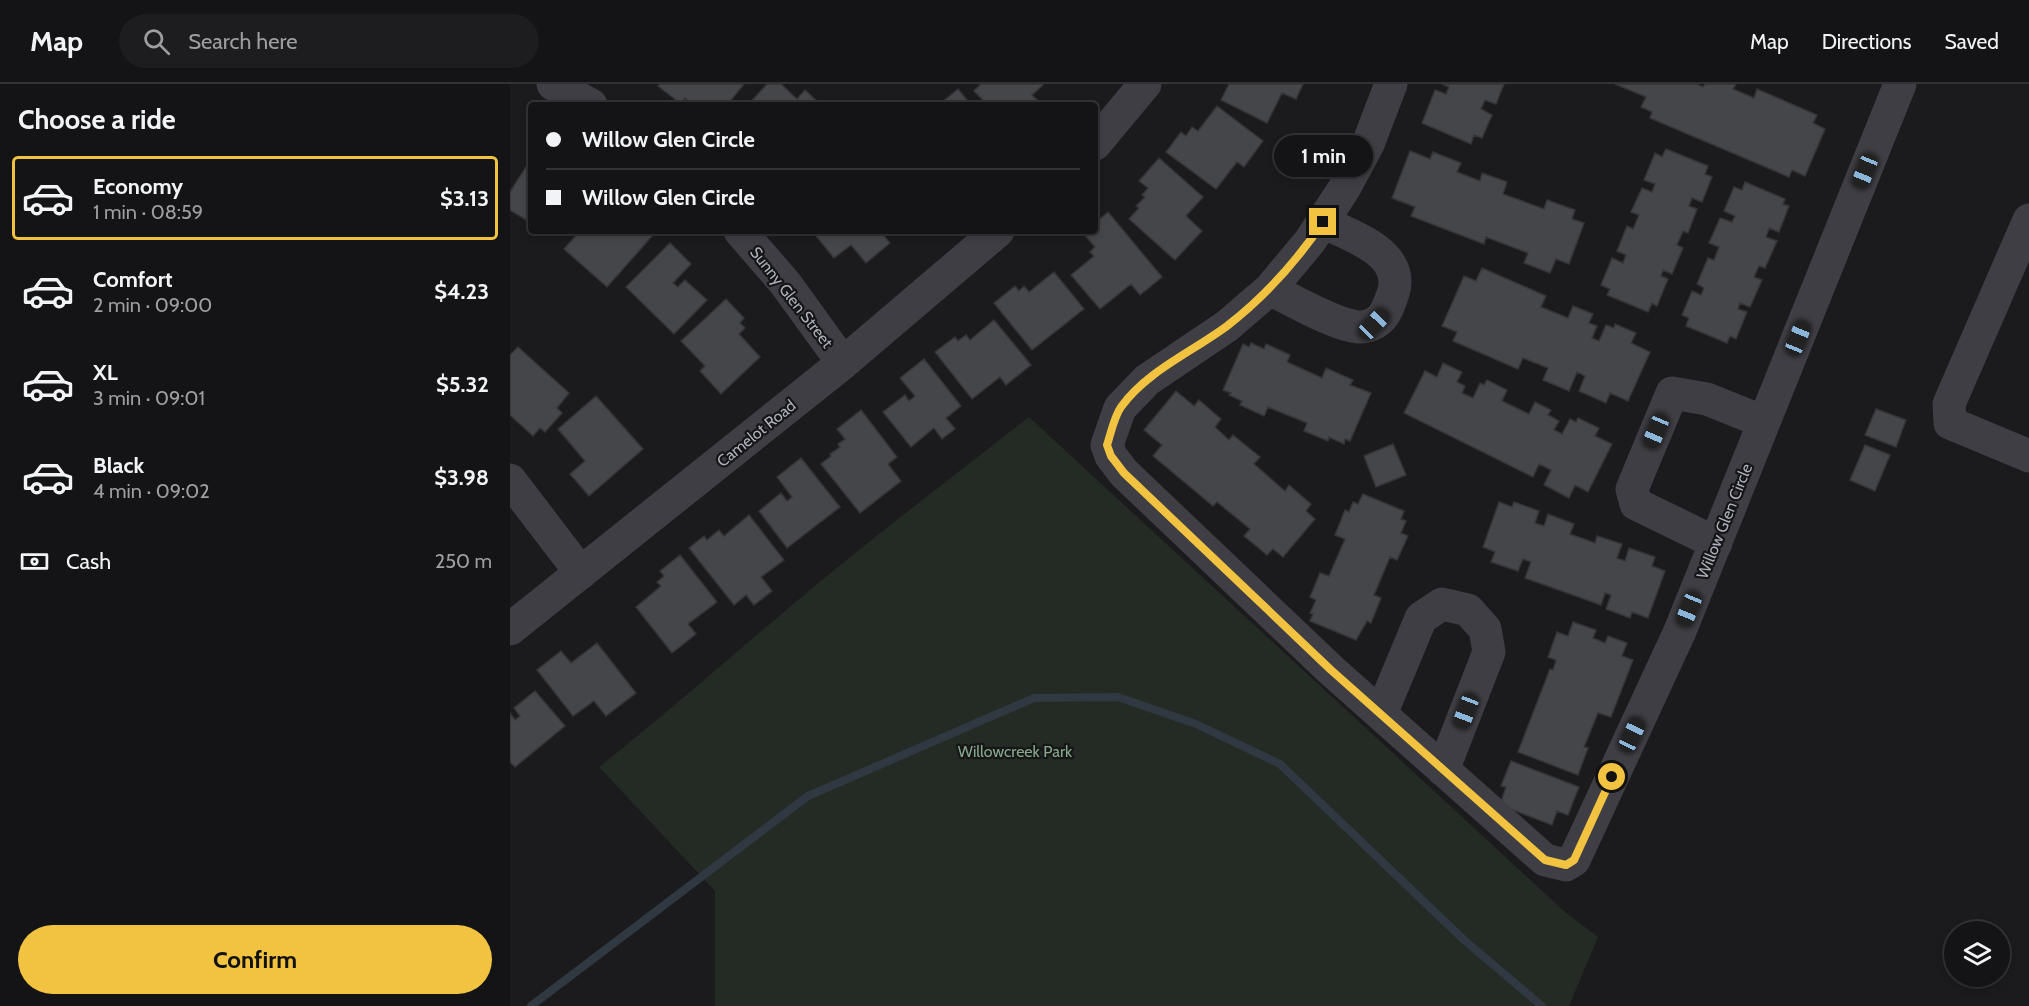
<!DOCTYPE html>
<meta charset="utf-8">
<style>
:root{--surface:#141416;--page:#1d1d1f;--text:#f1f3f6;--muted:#9d9ea1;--line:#333335;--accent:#f1c340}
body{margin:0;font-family:Cabin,sans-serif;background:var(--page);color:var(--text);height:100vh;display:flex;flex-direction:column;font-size:22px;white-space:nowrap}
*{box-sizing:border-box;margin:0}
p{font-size:20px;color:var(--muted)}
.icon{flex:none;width:33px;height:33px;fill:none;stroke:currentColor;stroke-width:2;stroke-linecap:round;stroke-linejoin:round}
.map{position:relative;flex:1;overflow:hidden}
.panel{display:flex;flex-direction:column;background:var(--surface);width:510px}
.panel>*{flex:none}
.top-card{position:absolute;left:18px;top:18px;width:570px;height:132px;border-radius:6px;box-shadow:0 3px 9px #0003,0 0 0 2px var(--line);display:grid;align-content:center;height:132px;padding:0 18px;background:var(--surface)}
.buttons{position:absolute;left:1434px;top:837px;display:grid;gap:12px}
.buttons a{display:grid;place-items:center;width:66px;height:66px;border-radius:50%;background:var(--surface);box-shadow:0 3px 9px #0003,0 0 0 2px var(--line);font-size:30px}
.end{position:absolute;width:27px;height:27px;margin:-14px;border:8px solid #f1c340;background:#111;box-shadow:0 0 0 3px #111}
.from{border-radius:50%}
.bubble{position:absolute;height:42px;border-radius:21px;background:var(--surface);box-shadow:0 3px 9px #0003,0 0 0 2px var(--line);font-size:20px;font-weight:800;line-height:42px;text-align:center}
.car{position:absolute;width:18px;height:36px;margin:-18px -9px;border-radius:8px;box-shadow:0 0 4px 2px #0007;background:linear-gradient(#222 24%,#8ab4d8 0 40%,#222 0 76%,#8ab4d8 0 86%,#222 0)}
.top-card b{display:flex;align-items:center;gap:21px;height:57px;font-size:22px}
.top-card b+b{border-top:2px solid var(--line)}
.top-card i{width:15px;height:15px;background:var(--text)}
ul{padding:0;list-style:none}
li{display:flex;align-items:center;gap:18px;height:84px;margin:0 12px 9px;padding:0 6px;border:3px solid transparent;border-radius:6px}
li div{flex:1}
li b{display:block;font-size:22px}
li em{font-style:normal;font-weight:800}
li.selected{border-color:var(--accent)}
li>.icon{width:54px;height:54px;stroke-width:1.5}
h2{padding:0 18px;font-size:27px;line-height:72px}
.pay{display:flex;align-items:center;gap:15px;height:66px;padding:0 18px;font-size:22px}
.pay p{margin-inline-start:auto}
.primary-button{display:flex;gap:12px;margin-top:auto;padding:12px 18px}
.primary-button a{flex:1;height:69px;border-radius:36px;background:var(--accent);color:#111;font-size:24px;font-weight:800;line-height:69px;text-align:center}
header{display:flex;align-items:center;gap:36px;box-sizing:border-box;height:84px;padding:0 30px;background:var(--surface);border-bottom:2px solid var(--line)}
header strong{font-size:28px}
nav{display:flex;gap:33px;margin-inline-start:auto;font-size:21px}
.search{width:420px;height:54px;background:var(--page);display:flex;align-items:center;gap:15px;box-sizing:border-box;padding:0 21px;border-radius:33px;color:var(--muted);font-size:22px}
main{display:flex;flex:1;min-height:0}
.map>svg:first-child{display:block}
.green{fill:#232b24}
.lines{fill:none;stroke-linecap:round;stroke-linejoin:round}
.stream{stroke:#303942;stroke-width:8}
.building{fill:#45464a;stroke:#353539;stroke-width:1.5}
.minor{stroke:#3e3e44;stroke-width:33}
.route{stroke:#f1c340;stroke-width:8}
.labels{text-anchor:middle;stroke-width:4.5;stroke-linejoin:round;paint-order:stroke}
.street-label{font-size:16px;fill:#aeb1bc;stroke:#161618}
.park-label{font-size:16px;fill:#85a78a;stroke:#161618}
</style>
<header>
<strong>Map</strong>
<div class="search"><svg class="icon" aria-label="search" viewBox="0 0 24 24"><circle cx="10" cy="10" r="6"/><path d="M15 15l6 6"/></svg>Search here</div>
<nav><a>Map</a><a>Directions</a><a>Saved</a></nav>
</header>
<main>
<section class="panel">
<h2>Choose a ride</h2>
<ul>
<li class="selected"><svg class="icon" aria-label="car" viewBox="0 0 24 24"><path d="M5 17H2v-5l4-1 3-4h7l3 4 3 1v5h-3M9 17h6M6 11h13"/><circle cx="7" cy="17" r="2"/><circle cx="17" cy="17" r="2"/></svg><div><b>Economy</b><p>1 min · 08:59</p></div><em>$3.13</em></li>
<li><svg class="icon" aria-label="car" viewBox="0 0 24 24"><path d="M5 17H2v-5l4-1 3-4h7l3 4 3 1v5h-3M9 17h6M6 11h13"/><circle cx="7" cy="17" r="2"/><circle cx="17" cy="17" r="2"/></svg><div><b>Comfort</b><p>2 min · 09:00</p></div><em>$4.23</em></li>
<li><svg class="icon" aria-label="car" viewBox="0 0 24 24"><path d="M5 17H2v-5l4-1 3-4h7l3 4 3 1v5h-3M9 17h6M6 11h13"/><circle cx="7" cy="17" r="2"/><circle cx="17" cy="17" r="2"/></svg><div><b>XL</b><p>3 min · 09:01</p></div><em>$5.32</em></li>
<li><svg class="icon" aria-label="car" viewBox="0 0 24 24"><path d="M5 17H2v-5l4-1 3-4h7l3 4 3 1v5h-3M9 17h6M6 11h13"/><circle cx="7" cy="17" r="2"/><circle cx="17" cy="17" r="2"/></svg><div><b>Black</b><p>4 min · 09:02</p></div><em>$3.98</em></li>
</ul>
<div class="pay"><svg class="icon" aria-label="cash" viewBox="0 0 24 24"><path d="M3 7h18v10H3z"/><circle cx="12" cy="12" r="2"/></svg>Cash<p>250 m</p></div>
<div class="primary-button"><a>Confirm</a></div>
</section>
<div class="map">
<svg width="1519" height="922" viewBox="0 0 1519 922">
<rect width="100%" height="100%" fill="#1b1b1d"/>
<path class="green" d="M 519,333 L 1055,828 L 1088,853 L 1059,922 L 205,922 L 205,807 L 89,683 C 165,623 237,558 312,496 C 380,440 450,387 519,333 Z"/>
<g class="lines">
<path class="stream" d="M 21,922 L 298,712 L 524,614 L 608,613 L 686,640 L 770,680 L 954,856 L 1032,922"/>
</g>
<path class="building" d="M 150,0 L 234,0 L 217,21 L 184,21 L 175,14 L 171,20 L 148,2 Z
M 257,0 L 271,0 L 287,15 L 295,6 L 311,21 L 238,21 Z
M 471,0 L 532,0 L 533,1 L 522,11 L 528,17 L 523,21 L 478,21 L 464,7 Z
M 719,0 L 793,0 L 786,15 L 772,9 L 757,39 L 711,16 Z
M 932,0 L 994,0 L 986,20 L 975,16 L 971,25 L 982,31 L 972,54 L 964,51 L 961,60 L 912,39 L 925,6 L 936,10 L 939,3 Z
M 1105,0 L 1187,0 L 1193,3 L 1195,0 L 1226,0 L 1223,5 L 1244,14 L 1247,5 L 1307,31 L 1303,39 L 1315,45 L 1295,92 L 1282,86 L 1279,93 L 1140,34 L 1142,28 L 1131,23 L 1136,13 Z
M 448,5 L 461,21 L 431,21 L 430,20 Z
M 707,22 L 753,57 L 734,83 L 727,78 L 706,105 L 656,68 L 671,48 L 676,52 L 682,43 L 688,47 Z
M 1156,65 L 1198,82 L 1195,90 L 1202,93 L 1192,118 L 1182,114 L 1179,122 L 1187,125 L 1178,149 L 1173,147 L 1167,161 L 1173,164 L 1162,190 L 1153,186 L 1151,192 L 1158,195 L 1147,222 L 1142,219 L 1138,228 L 1097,211 L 1100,205 L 1091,201 L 1102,174 L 1113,179 L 1116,171 L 1107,167 L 1117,142 L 1123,145 L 1129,131 L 1121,128 L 1132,104 L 1142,108 L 1145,100 L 1134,96 L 1145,69 L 1152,73 Z
M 900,67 L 920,75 L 923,68 L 951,79 L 947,88 L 970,97 L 972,89 L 997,98 L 993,110 L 1034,125 L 1037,116 L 1065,126 L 1062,135 L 1074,139 L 1059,180 L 1046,175 L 1040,189 L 1014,179 L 1018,169 L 976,153 L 974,160 L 901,132 L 905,123 L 882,114 Z
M 649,74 L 693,113 L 676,132 L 692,147 L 665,176 L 619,135 L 629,124 L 626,122 L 635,113 L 632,111 L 638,104 L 629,97 Z
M 21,75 L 21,139 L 0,126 L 0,108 Z
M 1235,98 L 1275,115 L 1273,120 L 1279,122 L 1269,148 L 1259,144 L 1256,153 L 1267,157 L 1255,184 L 1249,182 L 1244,193 L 1252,196 L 1240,223 L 1230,219 L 1228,225 L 1237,228 L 1226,255 L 1220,252 L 1217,259 L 1176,242 L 1179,234 L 1172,231 L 1182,207 L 1191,211 L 1194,204 L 1187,200 L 1198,174 L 1204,176 L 1209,163 L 1199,159 L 1210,134 L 1222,138 L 1225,132 L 1214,127 L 1224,103 L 1232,106 Z
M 598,128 L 652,193 L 630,211 L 621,200 L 590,225 L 561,191 L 584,172 L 580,168 L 585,163 L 573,149 L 575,147 L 585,147 L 585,139 Z
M 70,147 L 138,147 L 143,151 L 97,203 L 54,165 Z
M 302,147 L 370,147 L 380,159 L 356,179 L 341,161 L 324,174 Z
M 160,159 L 181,180 L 163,199 L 168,203 L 175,196 L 197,216 L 164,250 L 116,203 Z
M 972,184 L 1036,212 L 1031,223 L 1058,234 L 1063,222 L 1083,230 L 1079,239 L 1087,242 L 1082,254 L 1089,257 L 1096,241 L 1104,244 L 1105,240 L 1126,249 L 1121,259 L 1140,268 L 1118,317 L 1100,309 L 1096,319 L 1069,307 L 1075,292 L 1067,288 L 1059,307 L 1033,296 L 1038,284 L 1013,274 L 1008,285 L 943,257 L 947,248 L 932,242 L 954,192 L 966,197 Z
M 544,188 L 574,225 L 522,266 L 484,219 L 505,202 L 509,207 L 514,202 L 519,208 Z
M 216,215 L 234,234 L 230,239 L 235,244 L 229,250 L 250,273 L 211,310 L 190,287 L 195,282 L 171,257 Z
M 484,236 L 521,281 L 496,301 L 490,293 L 462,315 L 425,268 L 445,253 L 448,257 L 456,251 L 460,256 Z
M 741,259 L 754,265 L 756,260 L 780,271 L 777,278 L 812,294 L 816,284 L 843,296 L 840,301 L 861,309 L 840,357 L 835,355 L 834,360 L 819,353 L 818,357 L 794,347 L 797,339 L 758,323 L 754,332 L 730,321 L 732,317 L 719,311 L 721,309 L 713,306 L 733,260 L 739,263 Z
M 8,263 L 59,309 L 47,324 L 52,329 L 35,348 L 30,344 L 23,352 L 0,331 L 0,271 Z
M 414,275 L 451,322 L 436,334 L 445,345 L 432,355 L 424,344 L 401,363 L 373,328 L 395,311 L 399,317 L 405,312 L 390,294 Z
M 933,279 L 952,288 L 947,298 L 955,302 L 952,309 L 963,314 L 970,299 L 974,301 L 977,296 L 997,306 L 992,317 L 1019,330 L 1025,318 L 1041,326 L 1038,331 L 1049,337 L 1044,346 L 1052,350 L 1060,335 L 1066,338 L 1068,334 L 1089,344 L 1085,352 L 1102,360 L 1078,408 L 1065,401 L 1059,414 L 1034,401 L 1041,386 L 1029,380 L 1023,393 L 894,329 L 915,287 L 927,293 Z
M 666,307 L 684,322 L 689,316 L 711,335 L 705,343 L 719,356 L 723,351 L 750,373 L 744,380 L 775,407 L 779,401 L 801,420 L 796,427 L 805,435 L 773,473 L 763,465 L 757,471 L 734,452 L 740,445 L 707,418 L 703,422 L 643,372 L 652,361 L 634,346 Z
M 86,312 L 133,365 L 79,412 L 60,390 L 75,377 L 48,345 Z
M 1366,325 L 1396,336 L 1386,363 L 1355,351 Z
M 351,326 L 387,373 L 378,380 L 391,397 L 350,429 L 311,380 L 321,372 L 320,370 L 330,363 L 328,360 L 335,355 L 327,345 Z
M 883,360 L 896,391 L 866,403 L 854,372 Z
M 1355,361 L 1380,371 L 1365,407 L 1340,396 Z
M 291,374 L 330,423 L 277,464 L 249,427 L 271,409 L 277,417 L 282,413 L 267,393 Z
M 853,410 L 894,427 L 891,435 L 896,437 L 891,449 L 898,452 L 887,476 L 880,473 L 864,511 L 871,514 L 861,539 L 857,537 L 846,556 L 800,537 L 803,530 L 800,529 L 806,516 L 800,513 L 810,489 L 819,492 L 835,455 L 825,451 L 835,426 L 839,428 L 843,418 L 848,420 Z
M 989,418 L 1002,423 L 1004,418 L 1029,427 L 1025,439 L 1034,442 L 1038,430 L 1064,440 L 1060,450 L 1085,459 L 1087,452 L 1112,460 L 1107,474 L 1115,477 L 1119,464 L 1145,473 L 1142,482 L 1155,487 L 1138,534 L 1122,528 L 1120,534 L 1096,525 L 1101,511 L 1095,509 L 1091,521 L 1015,494 L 1021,478 L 1013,475 L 1008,487 L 981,478 L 985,468 L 973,463 Z
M 239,431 L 274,476 L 251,493 L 262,507 L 244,521 L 236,511 L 224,521 L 179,464 L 194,452 L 197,456 L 209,446 L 214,452 Z
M 170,471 L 207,518 L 178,540 L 186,550 L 162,569 L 126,523 L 151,502 L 147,498 L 154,492 L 150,487 Z
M 1063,538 L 1086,546 L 1083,554 L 1095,559 L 1098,552 L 1117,559 L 1112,572 L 1123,576 L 1101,633 L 1088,629 L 1074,663 L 1078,664 L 1068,691 L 1008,668 L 1040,585 L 1043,586 L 1046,576 L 1038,573 L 1047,548 L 1058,552 Z
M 87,559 L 126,609 L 96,632 L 84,617 L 63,632 L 27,586 L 51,567 L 61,579 Z
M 25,607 L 55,642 L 5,683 L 0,678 L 0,629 L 5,636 L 10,632 L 4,624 Z
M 1001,677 L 1069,703 L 1058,731 L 1047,727 L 1042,741 L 990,721 L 996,703 L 991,702 Z"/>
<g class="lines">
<path class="minor" d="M 43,0 L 81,21
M 881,0 L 858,60 L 835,103 L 800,157 L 760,205 L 717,242 L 637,296 L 610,324 L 597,361 L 601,372 L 614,389 L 821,586 L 1035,776 L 1056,781 L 1064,776 L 1170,547 L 1390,0
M 585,60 L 635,0
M 1519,136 L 1439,320 L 1440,339 L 1519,372
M 230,147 L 275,199 L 333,279
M 760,205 C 782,216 825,241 848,243 C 860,244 872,237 877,225 C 880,218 885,207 885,199 C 886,165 838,151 813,138
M 0,396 L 71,489
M 1206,459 L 1126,420 L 1122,405 L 1162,309 L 1197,315 L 1254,338
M 0,545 L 333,279 L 488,147
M 871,630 L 911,534 L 932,520 L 958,526 L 975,545 L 979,568 L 933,686"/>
</g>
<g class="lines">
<path class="route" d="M 813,138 C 787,177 754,213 717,242 C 682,268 637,287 611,323 C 604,333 601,349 597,361 L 601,372 L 614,389 L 821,586 L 1035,776 L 1056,781 L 1064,776 L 1102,693"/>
</g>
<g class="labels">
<g class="street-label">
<text transform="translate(282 213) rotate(52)" y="6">Sunny Glen Street</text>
<text transform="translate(246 349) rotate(-39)" y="6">Camelot Road</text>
<text transform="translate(1214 437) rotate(-68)" y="6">Willow Glen Circle</text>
</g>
<g class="park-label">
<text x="505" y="673">Willowcreek Park</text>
</g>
</g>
</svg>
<div class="buttons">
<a><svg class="icon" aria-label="layers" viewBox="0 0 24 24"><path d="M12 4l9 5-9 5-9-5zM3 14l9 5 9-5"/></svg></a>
</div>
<i class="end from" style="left:1102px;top:693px"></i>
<i class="end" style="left:813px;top:138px"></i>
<div class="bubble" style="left:764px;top:51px;width:99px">1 min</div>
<i class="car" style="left:1355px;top:87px;rotate:202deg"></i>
<i class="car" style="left:864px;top:240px;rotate:44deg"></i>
<i class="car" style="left:1288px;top:254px;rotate:22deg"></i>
<i class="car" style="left:1146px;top:347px;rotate:203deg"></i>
<i class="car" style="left:1179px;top:525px;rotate:202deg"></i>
<i class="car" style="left:956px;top:627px;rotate:201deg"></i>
<i class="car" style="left:1122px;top:651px;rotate:25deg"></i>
<div class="top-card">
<b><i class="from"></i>Willow Glen Circle</b>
<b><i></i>Willow Glen Circle</b>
</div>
</div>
</main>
